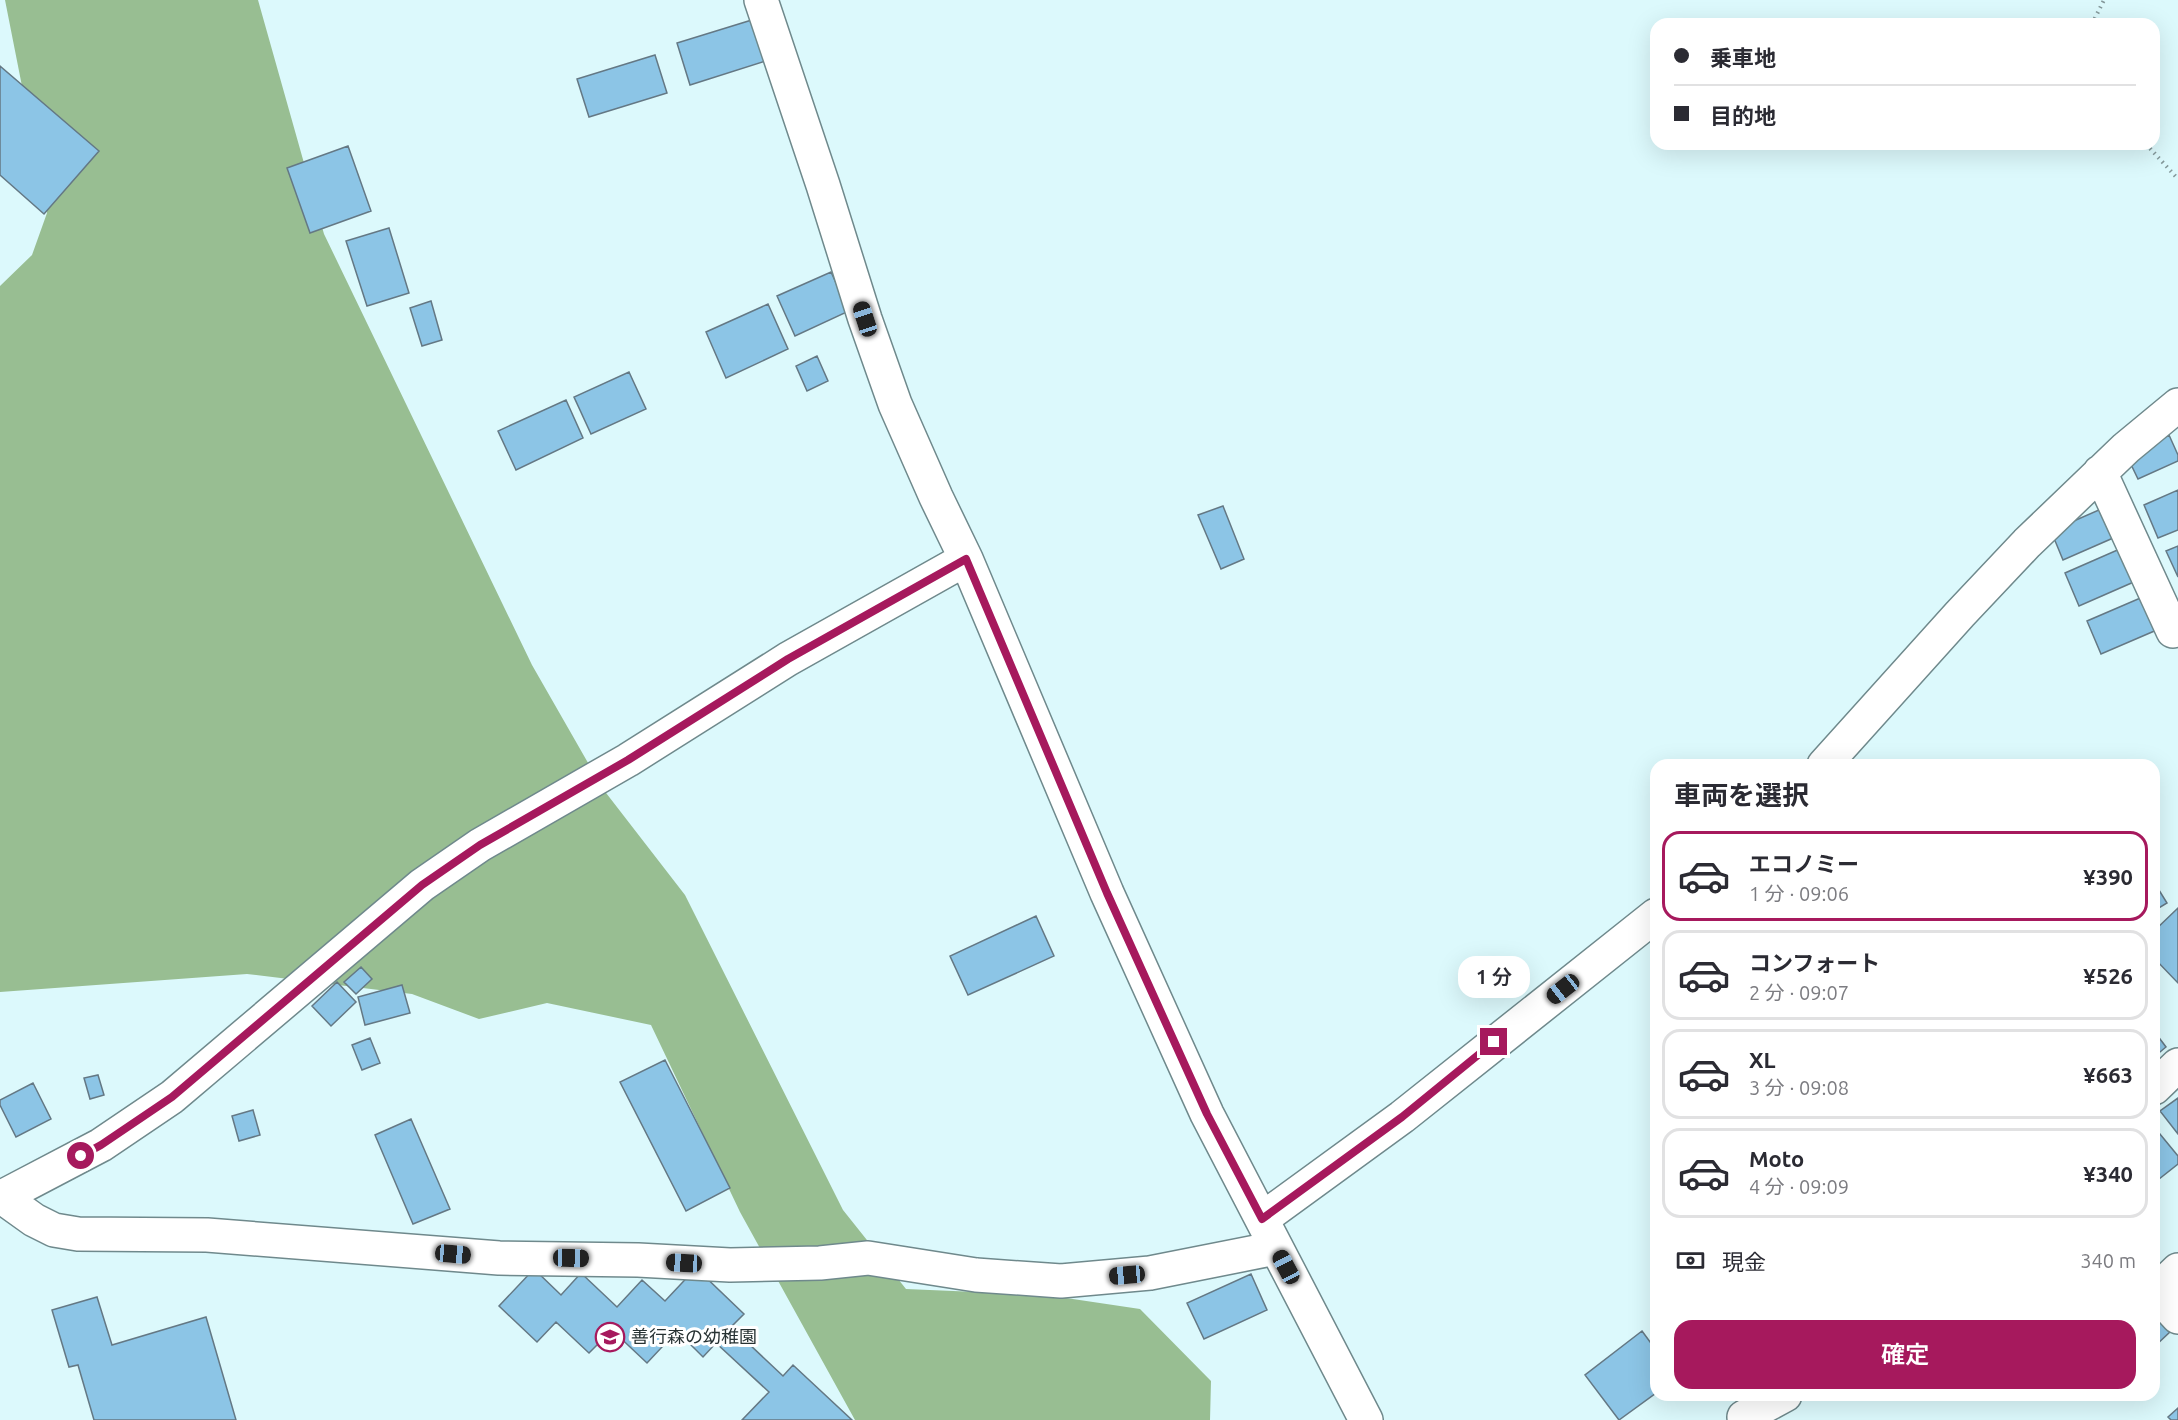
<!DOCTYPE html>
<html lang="ja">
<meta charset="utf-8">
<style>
:root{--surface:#fff;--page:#f2f2f3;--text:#2b2b33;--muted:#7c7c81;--line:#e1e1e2;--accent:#a6195d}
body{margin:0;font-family:Ubuntu,"Noto Sans JP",sans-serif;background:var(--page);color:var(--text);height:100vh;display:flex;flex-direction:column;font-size:22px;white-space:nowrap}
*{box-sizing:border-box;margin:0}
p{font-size:20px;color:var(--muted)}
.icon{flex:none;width:33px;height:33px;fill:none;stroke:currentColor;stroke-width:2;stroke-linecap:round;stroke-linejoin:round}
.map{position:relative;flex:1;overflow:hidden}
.sheet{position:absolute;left:1650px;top:759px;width:510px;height:642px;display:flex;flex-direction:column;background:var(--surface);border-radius:18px;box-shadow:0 6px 24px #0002}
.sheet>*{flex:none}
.hud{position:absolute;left:1650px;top:18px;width:510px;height:132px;border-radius:18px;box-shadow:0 6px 24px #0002;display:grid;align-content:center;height:132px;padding:0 24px;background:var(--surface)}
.end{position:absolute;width:27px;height:27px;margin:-14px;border:8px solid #a6195d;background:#fff;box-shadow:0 0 0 3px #fff}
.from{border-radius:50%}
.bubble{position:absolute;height:42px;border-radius:18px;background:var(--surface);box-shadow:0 6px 24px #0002;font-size:20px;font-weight:600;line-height:42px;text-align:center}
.car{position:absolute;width:18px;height:36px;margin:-18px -9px;border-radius:8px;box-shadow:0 0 4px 2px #0007;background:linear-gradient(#222 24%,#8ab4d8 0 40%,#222 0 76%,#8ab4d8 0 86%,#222 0)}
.hud b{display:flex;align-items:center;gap:21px;height:57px;font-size:22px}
.hud b+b{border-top:2px solid var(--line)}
.hud i{width:15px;height:15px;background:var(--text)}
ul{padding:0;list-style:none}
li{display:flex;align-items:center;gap:18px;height:90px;margin:0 12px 9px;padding:0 12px;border:3px solid var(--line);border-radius:18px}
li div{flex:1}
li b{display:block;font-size:22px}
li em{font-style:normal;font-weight:600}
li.selected{border-color:var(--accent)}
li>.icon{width:54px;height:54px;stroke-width:1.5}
h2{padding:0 24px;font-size:27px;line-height:72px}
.pay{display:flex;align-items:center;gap:15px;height:66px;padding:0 24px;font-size:22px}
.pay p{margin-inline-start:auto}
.primary-button{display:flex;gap:12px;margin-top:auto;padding:12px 24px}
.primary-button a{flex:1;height:69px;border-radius:18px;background:var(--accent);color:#fff;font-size:24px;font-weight:600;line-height:69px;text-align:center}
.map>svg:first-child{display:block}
.forest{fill:#98be92}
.building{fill:#8cc5e6;stroke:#647884;stroke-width:1.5}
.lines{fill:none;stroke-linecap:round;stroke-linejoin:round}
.minor-casing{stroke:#6f898c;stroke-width:36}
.path{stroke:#84989a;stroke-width:4;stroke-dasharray:1.5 4.5;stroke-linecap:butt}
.minor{stroke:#fff;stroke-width:33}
.route{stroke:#a6195d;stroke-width:8}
.labels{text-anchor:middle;stroke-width:6;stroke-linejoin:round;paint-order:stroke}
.poi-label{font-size:18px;fill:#273233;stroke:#fff;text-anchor:start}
</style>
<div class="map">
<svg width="2178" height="1420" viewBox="0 0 2178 1420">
<rect width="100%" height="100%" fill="#dcf9fc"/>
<path class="forest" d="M 5,0 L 258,0 L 324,234 L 532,665 L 603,789 L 685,895 L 843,1210 L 906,1289 L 1046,1295 L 1140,1309 L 1211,1381 L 1210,1420 L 855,1420 L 740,1212 L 651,1025 L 547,1003 L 479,1019 L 412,994 L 247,974 L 0,992 L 0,286 L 32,255 L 47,213 Z"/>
<path class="building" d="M 755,19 L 769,60 L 690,85 L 677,43 Z
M 655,55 L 667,93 L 589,117 L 577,79 Z
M 0,66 L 99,151 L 44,214 L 0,175 Z
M 348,146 L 371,211 L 310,233 L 287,168 Z
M 389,228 L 409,293 L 367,306 L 346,241 Z
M 831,272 L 849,311 L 795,336 L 777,296 Z
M 431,301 L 442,340 L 422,346 L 410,308 Z
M 768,304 L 788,349 L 726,378 L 706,332 Z
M 817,356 L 828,381 L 807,391 L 796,366 Z
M 629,372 L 646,409 L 591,434 L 574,397 Z
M 566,400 L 583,438 L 516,470 L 498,431 Z
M 2169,435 L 2178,455 L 2178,461 L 2138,479 L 2126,454 Z
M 2178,490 L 2178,530 L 2158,538 L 2144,505 Z
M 1223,506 L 1244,559 L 1221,569 L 1198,515 Z
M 2108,506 L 2120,535 L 2063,560 L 2051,531 Z
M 2178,546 L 2178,577 L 2166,551 Z
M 2122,548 L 2136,581 L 2079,606 L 2065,573 Z
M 2145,596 L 2159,629 L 2101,654 L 2087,621 Z
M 2154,882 L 2167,903 L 2154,911 Z
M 2178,908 L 2178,983 L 2154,958 L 2154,931 Z
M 1036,916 L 1054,956 L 968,995 L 950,956 Z
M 361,967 L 372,979 L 356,994 L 344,982 Z
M 337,982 L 356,1002 L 331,1026 L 312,1006 Z
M 402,985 L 410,1013 L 365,1025 L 358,997 Z
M 2154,1031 L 2166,1047 L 2154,1057 Z
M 370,1038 L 380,1063 L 362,1070 L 352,1045 Z
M 665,1060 L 730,1188 L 686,1211 L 620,1082 Z
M 98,1075 L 104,1095 L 90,1099 L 84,1078 Z
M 33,1083 L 51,1119 L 16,1137 L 0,1105 L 0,1100 Z
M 2178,1098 L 2178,1134 L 2160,1111 Z
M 253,1110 L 260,1135 L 239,1141 L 232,1116 Z
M 411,1119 L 450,1209 L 413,1224 L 375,1135 Z
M 2155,1128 L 2178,1156 L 2178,1164 L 2154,1183 Z
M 696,1268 L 744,1314 L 731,1327 L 783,1376 L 793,1365 L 852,1420 L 742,1420 L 769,1392 L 716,1343 L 703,1357 L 677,1331 L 647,1363 L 612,1330 L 589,1353 L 556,1322 L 537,1342 L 499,1306 L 534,1269 L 561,1295 L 581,1273 L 617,1307 L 642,1280 L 665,1301 Z
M 1251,1274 L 1267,1310 L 1204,1339 L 1187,1303 Z
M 97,1297 L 112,1345 L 206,1317 L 236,1420 L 94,1420 L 78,1365 L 69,1367 L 52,1310 Z
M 2154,1313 L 2171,1331 L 2154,1347 Z
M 1642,1331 L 1656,1350 L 1656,1393 L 1619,1420 L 1585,1375 Z
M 2178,1408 L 2178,1420 L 2171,1420 L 2168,1417 Z"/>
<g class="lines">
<g class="minor-casing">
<path id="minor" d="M 761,0 L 823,185 L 865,319 L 895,404 L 936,497 L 966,559 L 1107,893 L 1207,1114 L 1366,1420
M 2100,472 L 2173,631 L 2178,629
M 1824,765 L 1960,614 L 2027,543 L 2126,448 L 2178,405
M 2154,1088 L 2178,1065
M 2,1197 L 34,1220 L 54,1230 L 78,1234 L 207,1235 L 499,1258 L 638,1260 L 730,1265 L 820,1263 L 868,1258 L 976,1275 L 1061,1281 L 1150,1273 L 1276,1248
M 0,1198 L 101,1145 L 172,1097 L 422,885 L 480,845 L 628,760 L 788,659 L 966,559
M 1262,1219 L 1402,1117 L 1656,915
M 2178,1270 L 2155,1292 L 2178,1317
M 1744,1417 L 1785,1395"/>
</g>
<path class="path" d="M 2092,24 L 2104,0
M 2146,144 L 2178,179"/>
<use href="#minor" class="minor"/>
</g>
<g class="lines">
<path class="route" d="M 81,1156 L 101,1145 L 172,1097 L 422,885 L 480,845 L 628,760 L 788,659 L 966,559 L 1107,893 L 1207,1114 L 1262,1219 L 1402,1117 L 1494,1042"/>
</g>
<defs>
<g id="school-ring" transform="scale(1.5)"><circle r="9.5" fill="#fff" stroke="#a6195d" stroke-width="1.5"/><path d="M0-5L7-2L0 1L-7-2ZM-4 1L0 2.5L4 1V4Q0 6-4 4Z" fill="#a6195d"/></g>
</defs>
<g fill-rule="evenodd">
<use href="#school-ring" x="610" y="1337"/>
</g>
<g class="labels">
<g class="poi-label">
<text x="631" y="1343">善行森の幼稚園</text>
</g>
</g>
</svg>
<i class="end from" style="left:81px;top:1156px"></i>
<i class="end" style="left:1494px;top:1042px"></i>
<div class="bubble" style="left:1458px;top:956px;width:72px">1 分</div>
<i class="car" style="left:865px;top:319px;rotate:342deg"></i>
<i class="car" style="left:1563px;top:989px;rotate:232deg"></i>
<i class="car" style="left:453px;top:1254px;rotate:95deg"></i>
<i class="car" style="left:571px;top:1258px;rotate:91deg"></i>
<i class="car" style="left:684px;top:1263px;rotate:273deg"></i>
<i class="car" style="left:1286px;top:1267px;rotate:332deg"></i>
<i class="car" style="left:1127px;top:1275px;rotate:265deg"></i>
<div class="hud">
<b><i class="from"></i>乗車地</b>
<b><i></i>目的地</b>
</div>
<section class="sheet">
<h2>車両を選択</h2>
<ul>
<li class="selected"><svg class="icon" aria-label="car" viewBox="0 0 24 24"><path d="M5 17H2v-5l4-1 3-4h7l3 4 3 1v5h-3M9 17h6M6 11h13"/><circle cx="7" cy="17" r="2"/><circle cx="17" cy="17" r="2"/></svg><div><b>エコノミー</b><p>1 分 · 09:06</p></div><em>¥390</em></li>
<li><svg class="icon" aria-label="car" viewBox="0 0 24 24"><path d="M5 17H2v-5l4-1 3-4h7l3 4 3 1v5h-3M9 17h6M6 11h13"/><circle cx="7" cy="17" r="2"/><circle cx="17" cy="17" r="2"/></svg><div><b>コンフォート</b><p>2 分 · 09:07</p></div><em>¥526</em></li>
<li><svg class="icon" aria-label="car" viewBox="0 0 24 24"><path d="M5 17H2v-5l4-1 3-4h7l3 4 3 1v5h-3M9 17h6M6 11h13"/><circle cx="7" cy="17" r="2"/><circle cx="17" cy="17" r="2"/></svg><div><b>XL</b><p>3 分 · 09:08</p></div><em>¥663</em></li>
<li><svg class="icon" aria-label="car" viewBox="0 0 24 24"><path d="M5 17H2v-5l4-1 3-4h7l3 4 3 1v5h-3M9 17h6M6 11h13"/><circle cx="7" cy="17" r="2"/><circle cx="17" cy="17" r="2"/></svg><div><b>Moto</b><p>4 分 · 09:09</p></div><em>¥340</em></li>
</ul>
<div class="pay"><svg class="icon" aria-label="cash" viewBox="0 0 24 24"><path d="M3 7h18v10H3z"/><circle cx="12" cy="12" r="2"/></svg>現金<p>340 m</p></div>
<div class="primary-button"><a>確定</a></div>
</section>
</div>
